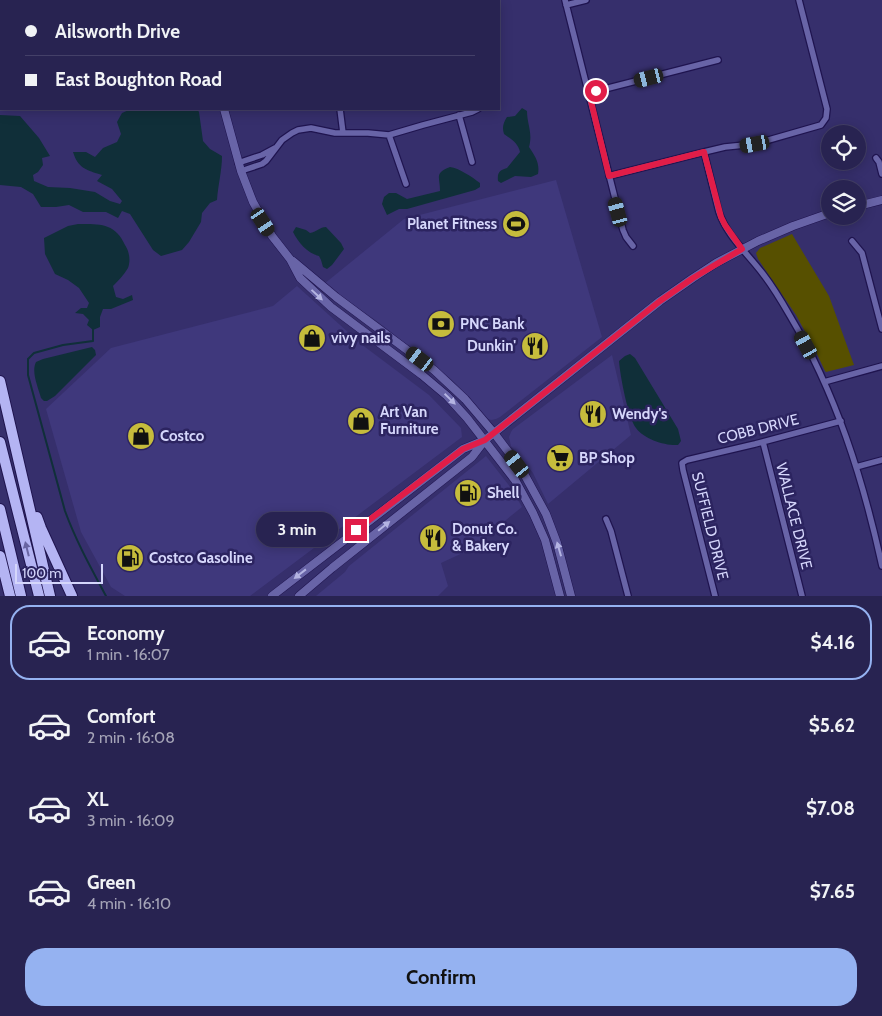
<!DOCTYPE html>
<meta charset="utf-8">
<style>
:root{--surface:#282351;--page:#302b58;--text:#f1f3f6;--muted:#a5a4b7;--line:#444068;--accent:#95b2f1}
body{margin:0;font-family:Cabin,sans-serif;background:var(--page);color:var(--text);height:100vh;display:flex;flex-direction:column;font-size:19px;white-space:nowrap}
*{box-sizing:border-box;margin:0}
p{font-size:16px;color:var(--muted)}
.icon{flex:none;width:28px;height:28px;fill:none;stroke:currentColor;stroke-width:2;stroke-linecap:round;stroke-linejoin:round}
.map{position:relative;height:596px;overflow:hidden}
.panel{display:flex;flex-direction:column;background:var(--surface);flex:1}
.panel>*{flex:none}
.guide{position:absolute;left:0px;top:0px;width:500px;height:110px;box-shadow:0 2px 12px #0003,0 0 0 1px var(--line);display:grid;align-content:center;height:110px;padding:0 25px;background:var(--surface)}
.fabs{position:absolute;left:821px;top:125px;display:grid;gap:10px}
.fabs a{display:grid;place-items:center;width:45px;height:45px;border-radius:50%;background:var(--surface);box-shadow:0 2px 12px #0003,0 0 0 1px var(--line);font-size:25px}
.scale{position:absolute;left:15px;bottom:12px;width:88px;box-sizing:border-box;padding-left:5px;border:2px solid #d5d6fb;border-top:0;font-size:14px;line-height:18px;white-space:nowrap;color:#d5d6fb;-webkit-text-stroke:4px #2c2460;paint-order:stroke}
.end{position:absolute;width:22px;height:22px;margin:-11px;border:6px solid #e11d48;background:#fff;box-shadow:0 0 0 2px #fff}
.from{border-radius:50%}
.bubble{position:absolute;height:35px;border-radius:18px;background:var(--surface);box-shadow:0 2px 12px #0003,0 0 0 1px var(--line);font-size:16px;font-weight:700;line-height:35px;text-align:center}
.car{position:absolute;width:15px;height:30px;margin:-15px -8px;border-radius:6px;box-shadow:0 0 4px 1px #0007;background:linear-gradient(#222 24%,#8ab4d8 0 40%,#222 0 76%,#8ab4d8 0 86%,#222 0)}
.guide b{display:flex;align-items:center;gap:18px;height:48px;font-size:19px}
.guide b+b{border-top:1px solid var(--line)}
.guide i{width:12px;height:12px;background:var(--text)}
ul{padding:9px 0 0;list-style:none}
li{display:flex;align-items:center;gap:15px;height:75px;margin:0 10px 8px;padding:0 15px;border:2px solid transparent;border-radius:20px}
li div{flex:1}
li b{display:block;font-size:19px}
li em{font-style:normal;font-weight:700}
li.active{border-color:var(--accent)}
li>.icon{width:45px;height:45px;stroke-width:1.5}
.button{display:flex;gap:10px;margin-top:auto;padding:10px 25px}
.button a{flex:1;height:58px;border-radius:20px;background:var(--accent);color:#111;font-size:20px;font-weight:700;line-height:58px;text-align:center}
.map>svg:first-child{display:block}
.built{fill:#3f387c}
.green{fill:#575000}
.forest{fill:#736c15}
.water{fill:#102f39}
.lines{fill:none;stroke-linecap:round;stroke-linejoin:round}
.stream{stroke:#102f39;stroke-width:2}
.street-casing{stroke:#1f144f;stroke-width:8}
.secondary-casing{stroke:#1f144f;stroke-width:9}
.highway-casing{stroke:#1f144f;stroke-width:12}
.street{stroke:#6864a7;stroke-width:5.5}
.secondary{stroke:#6864a7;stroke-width:8}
.highway{stroke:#b4b4f3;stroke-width:10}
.oneway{fill:#b4b4e2}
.oneway2{fill:#6965a2}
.route{stroke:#e11d48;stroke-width:6}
.labels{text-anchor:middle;stroke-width:5;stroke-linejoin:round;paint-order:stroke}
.poi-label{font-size:15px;font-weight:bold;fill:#d5d6fb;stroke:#2c2460;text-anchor:start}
.street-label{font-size:15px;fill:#d5d6fb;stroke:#2c2460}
</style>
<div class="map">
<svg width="882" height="596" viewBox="0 0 882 596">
<rect width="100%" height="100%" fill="#362f6c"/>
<path class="built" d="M 556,180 L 602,337 L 500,417 L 496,419 L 491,420 L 486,418 L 463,391 L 451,379 L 378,322 L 324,284 L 404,219 Z
M 297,286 L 361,344 L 429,395 L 461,428 L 462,437 L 250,596 L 125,596 L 111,587 L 81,532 L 46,409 L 111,348 L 273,306 Z
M 612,355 L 631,435 L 548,504 L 533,473 L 511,446 L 509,437 L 511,432 L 513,429 Z
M 486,456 L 511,488 L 522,507 L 469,550 L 441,563 L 448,586 L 438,596 L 316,596 L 345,572 L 349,566 Z"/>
<path class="green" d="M 321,0 L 482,0 L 478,1 L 322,1 Z
M 792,234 L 829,296 L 854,365 L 826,372 L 825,371 L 815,350 L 796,315 L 758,259 L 756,253 L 760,248 Z"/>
<path class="forest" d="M 54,0 L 184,0 L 184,1 L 54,1 Z"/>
<path class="water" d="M 522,108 L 527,111 C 527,124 533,133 529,147 C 535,156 540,163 538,174 L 531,177 L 515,176 L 501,183 L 498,181 C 497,172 500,170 507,168 L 520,152 C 518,143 511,139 504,134 C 502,128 503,123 507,117 L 515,116 Z
M 131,109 L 144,110 L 146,109 L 197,109 L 199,112 L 203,141 L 210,149 L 222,156 C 222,171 218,185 217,200 L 210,203 L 202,213 L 201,222 L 189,242 L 182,250 L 161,256 L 153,250 L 130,214 L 122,211 L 118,218 L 106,212 L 83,212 L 69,205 L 56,207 L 41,207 L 33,194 L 21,187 L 0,185 L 0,115 L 20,116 L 39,138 L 50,156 L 42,158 L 43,165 L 38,172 L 33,175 L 34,181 L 48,187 L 70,188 L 95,192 L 110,201 L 120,204 L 122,201 L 112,189 L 97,181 L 102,175 C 86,170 78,168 73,152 L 86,152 L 95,157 L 103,148 L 117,142 L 121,134 L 117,122 L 122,113 Z
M 450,167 C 459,168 472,177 480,183 L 480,187 L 475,190 L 407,209 L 399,209 L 387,215 L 382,204 L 384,197 L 389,193 L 396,193 L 407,199 L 440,191 C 440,177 434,173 450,167 Z
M 78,224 C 100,224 115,223 125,245 C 129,251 131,260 128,268 C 124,275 118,281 113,286 L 116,297 L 123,299 L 132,295 L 133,300 L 111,309 L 103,309 L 100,317 L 100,327 L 93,330 L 87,325 L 89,320 L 83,314 L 75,313 L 81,308 L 87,308 L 89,303 L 79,288 L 68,280 L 55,274 L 45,254 L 44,238 L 68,226 Z
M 296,227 L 306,230 L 310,233 C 316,232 320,227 326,227 L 341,243 L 344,249 L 332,265 L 327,269 L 323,267 L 321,260 L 319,256 C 307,253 298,242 293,232 Z
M 92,347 L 95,350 L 96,355 L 55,396 L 47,401 L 44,401 L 41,398 C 38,387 31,372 36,362 L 43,359 Z
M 630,354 L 635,358 L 678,429 L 681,441 L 678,445 C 665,446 644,439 636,428 C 628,418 620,375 619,361 L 625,356 Z"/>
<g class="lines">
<path class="stream" d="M 93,329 L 93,341 L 63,345 L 34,353 L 28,359 L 28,375 L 65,511 C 76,541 91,568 106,596"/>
<g class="street-casing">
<path id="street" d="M 317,0 L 317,1
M 565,0 L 623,230 L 626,237 L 633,246
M 566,5 L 586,0
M 589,93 L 718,60
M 340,109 L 343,133
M 459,115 L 472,162
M 389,135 L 406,184
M 704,152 L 719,212 C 727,236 748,254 763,274 C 773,287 782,302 790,316 C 836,393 863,479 882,566
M 876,158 L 879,162 L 882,174
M 238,163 L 262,155 L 275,148
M 241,171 L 262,164 L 266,161 L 282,140 L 292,133 L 298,130 L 311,128 L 335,133 L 368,133 L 389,135 L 423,125 L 472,112 L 478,109
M 609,176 L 704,152 L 725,147 L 755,144 L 821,125 L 826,118 L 827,109 L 799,0
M 852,241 L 862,253 L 882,329
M 824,382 L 882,366
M 763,442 L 802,596
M 856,467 L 882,460
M 606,519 L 611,531 L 628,596
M 715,596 L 683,470 L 682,463 L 687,460 L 755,444 L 841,421"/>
</g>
<g class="secondary-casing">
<path id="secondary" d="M 196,0 L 197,1
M 224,109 L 241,171 L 253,202 L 272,236 L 290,259 L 300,278 L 331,307 L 422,375 L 447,396 L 467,418 L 515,480 L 533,513 L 545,540 L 560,596
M 858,206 L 882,200
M 293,261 L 336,297 L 434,370 L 465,399 L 494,433 L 522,470 L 546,514 L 557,543 L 571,596
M 272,596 L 463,449 L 485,440
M 299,596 L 332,568 L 472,457 L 485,440 L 660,301 L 693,278 L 716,263 L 758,241 L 793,226 L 830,213"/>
</g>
<g class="highway-casing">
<path id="highway" d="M 0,381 L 50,596
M 0,442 L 39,596
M 0,509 L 21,596
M 37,517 L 41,528 L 72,596
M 0,556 L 10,596"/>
</g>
<use href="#street" class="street"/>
<use href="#secondary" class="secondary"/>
<use href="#highway" class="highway"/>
</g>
<defs><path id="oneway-solid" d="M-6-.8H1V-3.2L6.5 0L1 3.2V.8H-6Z" transform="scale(1.25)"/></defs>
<g class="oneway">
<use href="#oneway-solid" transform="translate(317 295) rotate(43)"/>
<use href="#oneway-solid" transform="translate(450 399) rotate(44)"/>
<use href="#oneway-solid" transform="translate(384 526) rotate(-39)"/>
<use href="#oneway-solid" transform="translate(559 549) rotate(-106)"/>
<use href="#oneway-solid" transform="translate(300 574) rotate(142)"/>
</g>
<use class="oneway2" href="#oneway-solid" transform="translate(27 549) rotate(-104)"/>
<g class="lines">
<path class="route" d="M 356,530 L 463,449 L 485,440 L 660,301 L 693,278 L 742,249 L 725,225 L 721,217 L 704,152 L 609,176 L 589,93 L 596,91"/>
</g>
<defs>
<g id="stadium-disc" transform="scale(1.4375)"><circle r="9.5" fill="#c6bc3c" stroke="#2c2460"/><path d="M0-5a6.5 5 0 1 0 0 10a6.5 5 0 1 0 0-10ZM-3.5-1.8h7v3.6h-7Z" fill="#111"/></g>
<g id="bank-disc" transform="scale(1.4375)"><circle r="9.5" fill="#c6bc3c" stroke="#2c2460"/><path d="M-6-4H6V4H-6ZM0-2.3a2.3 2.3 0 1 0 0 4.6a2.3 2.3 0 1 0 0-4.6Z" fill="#111"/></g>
<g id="shop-disc" transform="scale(1.4375)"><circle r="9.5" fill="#c6bc3c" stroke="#2c2460"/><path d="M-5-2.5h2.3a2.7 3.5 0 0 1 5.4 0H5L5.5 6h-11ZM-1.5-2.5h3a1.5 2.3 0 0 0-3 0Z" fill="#111"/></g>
<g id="restaurant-disc" transform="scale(1.4375)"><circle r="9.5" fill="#c6bc3c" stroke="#2c2460"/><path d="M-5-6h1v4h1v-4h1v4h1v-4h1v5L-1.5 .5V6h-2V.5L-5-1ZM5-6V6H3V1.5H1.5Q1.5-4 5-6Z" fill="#111"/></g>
<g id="supermarket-disc" transform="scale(1.4375)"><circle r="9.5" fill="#c6bc3c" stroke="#2c2460"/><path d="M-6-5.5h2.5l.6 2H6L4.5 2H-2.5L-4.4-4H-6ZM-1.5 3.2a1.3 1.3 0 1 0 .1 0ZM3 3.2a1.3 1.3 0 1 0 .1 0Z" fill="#111"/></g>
<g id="fuel-disc" transform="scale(1.4375)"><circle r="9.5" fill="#c6bc3c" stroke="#2c2460"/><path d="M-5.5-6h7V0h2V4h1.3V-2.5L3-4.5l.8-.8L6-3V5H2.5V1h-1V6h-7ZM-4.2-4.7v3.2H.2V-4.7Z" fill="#111"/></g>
</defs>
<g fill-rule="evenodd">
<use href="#stadium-disc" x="516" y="224"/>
<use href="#bank-disc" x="441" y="324"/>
<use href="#shop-disc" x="312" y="338"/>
<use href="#restaurant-disc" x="535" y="346"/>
<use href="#restaurant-disc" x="593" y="414"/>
<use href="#shop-disc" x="361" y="421"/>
<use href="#shop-disc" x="141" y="436"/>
<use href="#supermarket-disc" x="560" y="458"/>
<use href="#fuel-disc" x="468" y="493"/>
<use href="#restaurant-disc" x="433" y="538"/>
<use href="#fuel-disc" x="130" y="558"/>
</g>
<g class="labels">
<g class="poi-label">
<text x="497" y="229" text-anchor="end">Planet Fitness</text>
<text x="460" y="329">PNC Bank</text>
<text x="331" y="343">vivy nails</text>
<text x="516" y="351" text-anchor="end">Dunkin'</text>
<text x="380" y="417">Art Van<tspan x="380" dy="17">Furniture</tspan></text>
<text x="612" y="419">Wendy's</text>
<text x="160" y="441">Costco</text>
<text x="579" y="463">BP Shop</text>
<text x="487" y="498">Shell</text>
<text x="452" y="534">Donut Co.<tspan x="452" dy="17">&amp; Bakery</tspan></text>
<text x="149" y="563">Costco Gasoline</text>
</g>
<g class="street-label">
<text transform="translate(758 429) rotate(-14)" y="5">COBB DRIVE</text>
<text transform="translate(794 516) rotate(76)" y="5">WALLACE DRIVE</text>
<text transform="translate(710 526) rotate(76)" y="5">SUFFIELD DRIVE</text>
</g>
</g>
</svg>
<div class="fabs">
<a><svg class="icon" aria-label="locate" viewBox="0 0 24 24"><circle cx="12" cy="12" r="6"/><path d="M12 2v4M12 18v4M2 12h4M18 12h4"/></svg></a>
<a><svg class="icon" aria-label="layers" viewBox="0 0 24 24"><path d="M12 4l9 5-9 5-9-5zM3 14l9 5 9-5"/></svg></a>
</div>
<div class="scale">100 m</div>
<i class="end from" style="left:596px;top:91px"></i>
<i class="end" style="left:356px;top:530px"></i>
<div class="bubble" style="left:256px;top:512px;width:82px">3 min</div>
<i class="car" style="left:649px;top:78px;rotate:256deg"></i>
<i class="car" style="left:755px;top:144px;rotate:260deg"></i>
<i class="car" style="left:618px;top:212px;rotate:345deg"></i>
<i class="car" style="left:263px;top:222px;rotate:147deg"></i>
<i class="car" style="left:806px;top:345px;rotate:331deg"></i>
<i class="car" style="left:420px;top:359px;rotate:307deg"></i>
<i class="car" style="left:517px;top:464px;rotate:323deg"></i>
<div class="guide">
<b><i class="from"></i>Ailsworth Drive</b>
<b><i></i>East Boughton Road</b>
</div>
</div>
<section class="panel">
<ul>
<li class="active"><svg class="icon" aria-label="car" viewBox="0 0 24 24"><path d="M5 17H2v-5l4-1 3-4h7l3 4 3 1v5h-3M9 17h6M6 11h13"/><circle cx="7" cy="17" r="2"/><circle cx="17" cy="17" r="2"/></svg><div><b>Economy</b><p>1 min · 16:07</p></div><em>$4.16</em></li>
<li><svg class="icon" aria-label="car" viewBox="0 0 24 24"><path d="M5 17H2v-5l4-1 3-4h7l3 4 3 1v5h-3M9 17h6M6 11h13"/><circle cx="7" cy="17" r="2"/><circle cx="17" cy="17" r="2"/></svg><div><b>Comfort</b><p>2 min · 16:08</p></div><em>$5.62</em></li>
<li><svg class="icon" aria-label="car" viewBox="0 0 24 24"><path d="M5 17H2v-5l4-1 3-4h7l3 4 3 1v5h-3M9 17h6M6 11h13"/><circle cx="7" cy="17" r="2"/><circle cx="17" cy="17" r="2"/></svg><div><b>XL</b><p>3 min · 16:09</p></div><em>$7.08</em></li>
<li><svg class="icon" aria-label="car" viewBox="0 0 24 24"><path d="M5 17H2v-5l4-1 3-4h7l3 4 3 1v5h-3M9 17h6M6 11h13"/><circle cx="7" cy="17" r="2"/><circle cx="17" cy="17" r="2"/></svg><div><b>Green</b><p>4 min · 16:10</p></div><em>$7.65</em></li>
</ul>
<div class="button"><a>Confirm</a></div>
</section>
